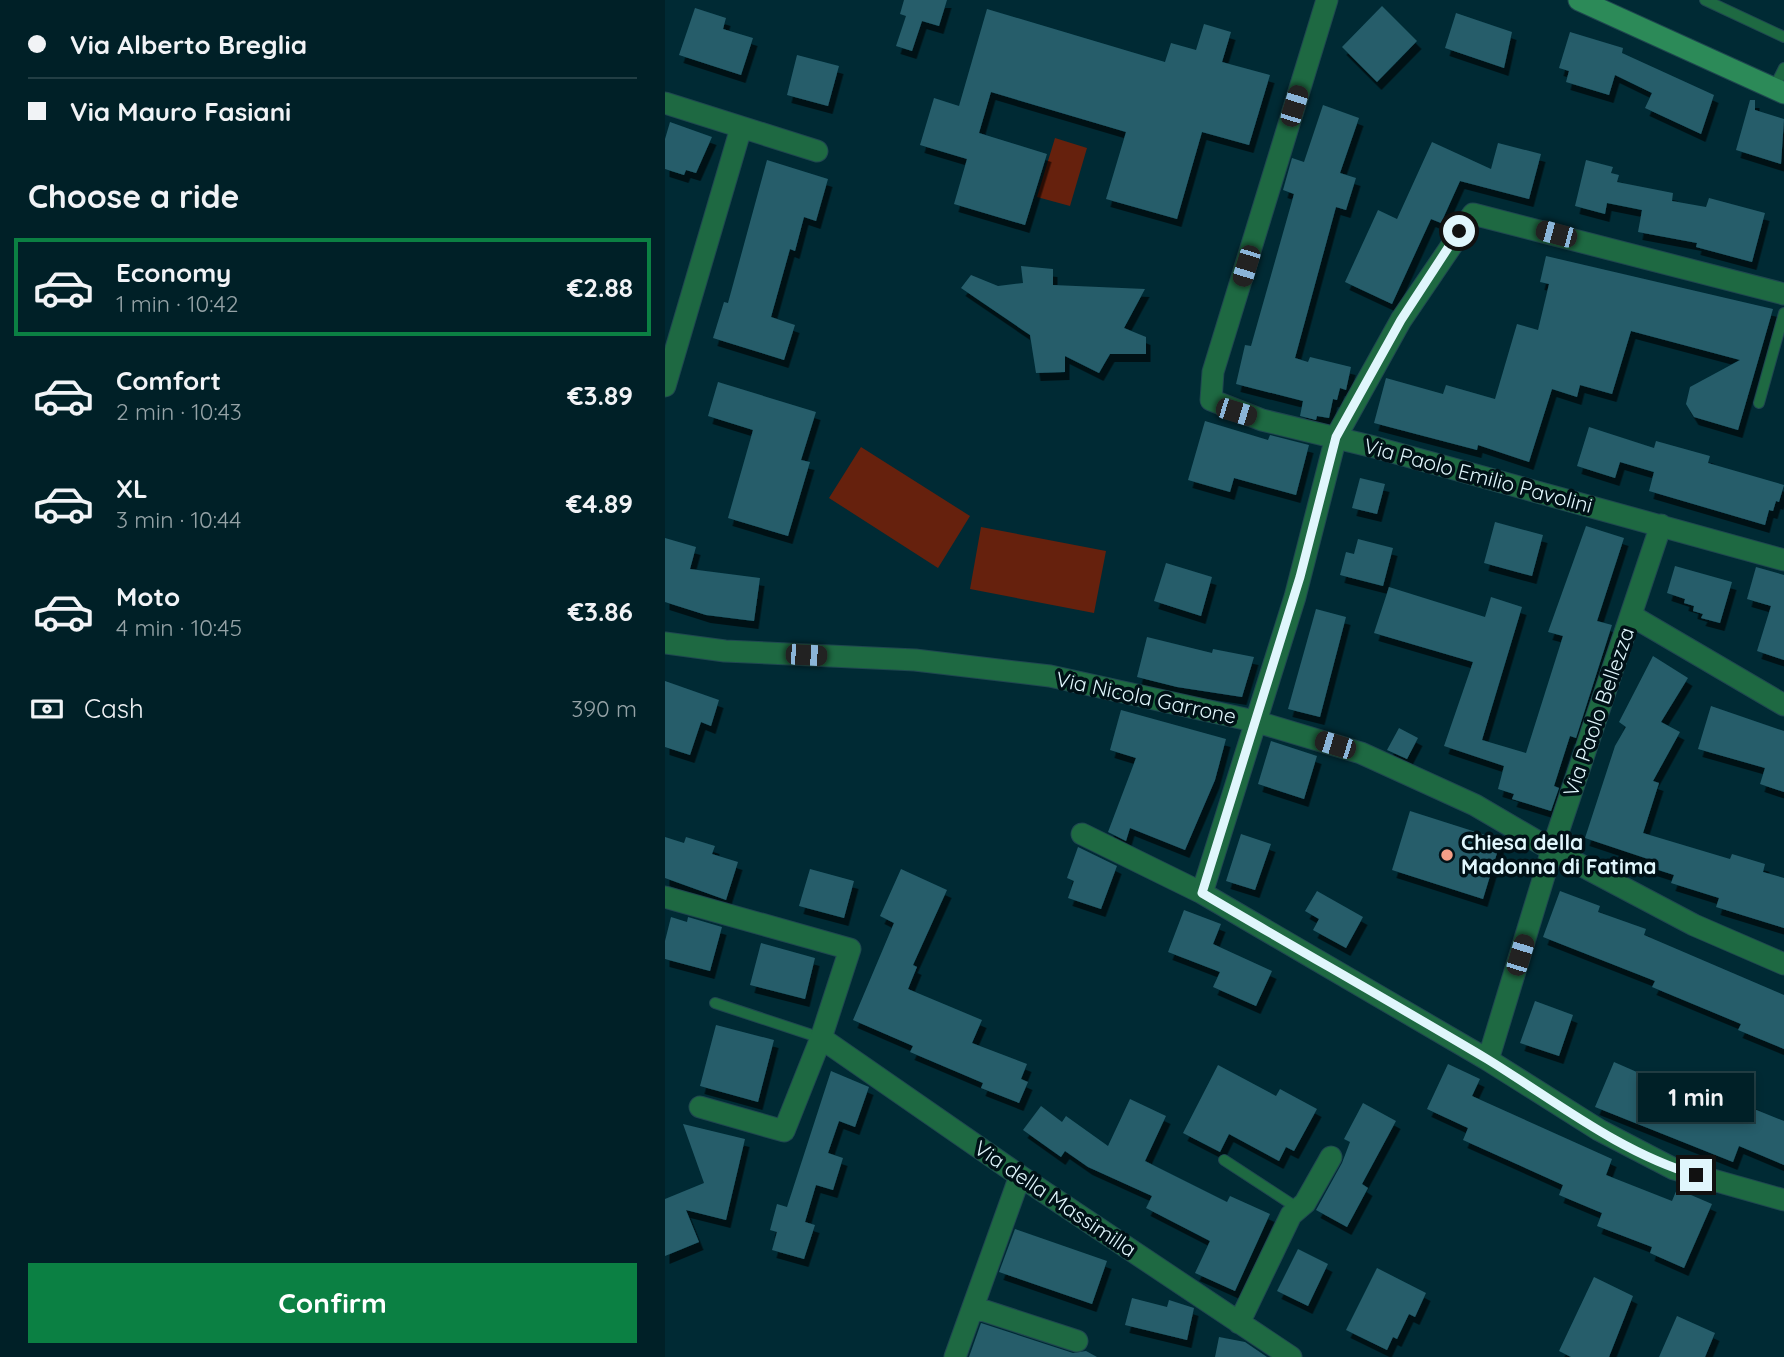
<!DOCTYPE html>
<meta charset="utf-8">
<style>
:root{--surface:#002027;--page:#0a282f;--text:#f1f3f6;--muted:#95a3a7;--line:#223e44;--accent:#0b8043}
body{margin:0;font-family:Quicksand,sans-serif;background:var(--page);color:var(--text);height:100vh;display:flex;flex-direction:column;font-size:26px;white-space:nowrap}
*{box-sizing:border-box;margin:0}
p{font-size:23px;color:var(--muted)}
.icon{flex:none;width:38px;height:38px;fill:none;stroke:currentColor;stroke-width:2;stroke-linecap:round;stroke-linejoin:round}
.map{position:relative;flex:1;overflow:hidden}
.side{display:flex;flex-direction:column;background:var(--surface);width:665px}
.side>*{flex:none}
.banner{display:grid;align-content:center;height:154px;padding:0 28px;background:var(--surface)}
.end{position:absolute;width:32px;height:32px;margin:-16px;border:9px solid #e0f6fc;background:#111;box-shadow:0 0 0 4px #111}
.from{border-radius:50%}
.bubble{position:absolute;height:49px;border-radius:0px;background:var(--surface);box-shadow:0 4px 10px #0003,0 0 0 2px var(--line);font-size:23px;font-weight:800;line-height:49px;text-align:center}
.car{position:absolute;width:21px;height:42px;margin:-21px -10px;border-radius:9px;box-shadow:0 0 5px 2px #0007;background:linear-gradient(#222 24%,#8ab4d8 0 40%,#222 0 76%,#8ab4d8 0 86%,#222 0)}
.banner b{display:flex;align-items:center;gap:24px;height:66px;font-size:26px}
.banner b+b{border-top:2px solid var(--line)}
.banner i{width:18px;height:18px;background:var(--text)}
ul{padding:0;list-style:none}
li{display:flex;align-items:center;gap:21px;height:98px;margin:0 14px 10px;padding:0 14px;border:4px solid transparent;border-radius:0px}
li div{flex:1}
li b{display:block;font-size:26px}
li em{font-style:normal;font-weight:800}
li.active{border-color:var(--accent)}
li>.icon{width:63px;height:63px;stroke-width:1.5}
h2{padding:0 28px;font-size:32px;line-height:84px}
.pay{display:flex;align-items:center;gap:18px;height:77px;padding:0 28px;font-size:26px}
.pay p{margin-inline-start:auto}
.primary-button{display:flex;gap:14px;margin-top:auto;padding:14px 28px}
.primary-button a{flex:1;height:80px;border-radius:0px;background:var(--accent);color:#fff;font-size:28px;font-weight:800;line-height:80px;text-align:center}
main{display:flex;flex:1;min-height:0}
.map>svg:first-child{display:block}
.green{fill:#66210d}
.building{fill:#255d6b;filter:url(#shadow)}
.lines{fill:none;stroke-linecap:round;stroke-linejoin:round}
.lane-casing{stroke:#1f4750;stroke-width:12}
.street-casing{stroke:#1f4750;stroke-width:23}
.secondary-casing{stroke:#1f4750;stroke-width:23}
.lane{stroke:#1e6942;stroke-width:10}
.street{stroke:#1e6942;stroke-width:21}
.secondary{stroke:#2c8a58;stroke-width:21}
.route{stroke:#e0f6fc;stroke-width:9}
.poi-dot{fill:#f49e87;stroke:#001117;stroke-width:2.5}
.labels{text-anchor:middle;stroke-width:7;stroke-linejoin:round;paint-order:stroke}
.street-label{font-size:21px;fill:#e0f6fc;stroke:#001117}
.poi-label{font-size:21px;font-weight:bold;fill:#e0f6fc;stroke:#001117;text-anchor:start}
</style>
<main>
<section class="side">
<div class="banner">
<b><i class="from"></i>Via Alberto Breglia</b>
<b><i></i>Via Mauro Fasiani</b>
</div>
<h2>Choose a ride</h2>
<ul>
<li class="active"><svg class="icon" aria-label="car" viewBox="0 0 24 24"><path d="M5 17H2v-5l4-1 3-4h7l3 4 3 1v5h-3M9 17h6M6 11h13"/><circle cx="7" cy="17" r="2"/><circle cx="17" cy="17" r="2"/></svg><div><b>Economy</b><p>1 min · 10:42</p></div><em>€2.88</em></li>
<li><svg class="icon" aria-label="car" viewBox="0 0 24 24"><path d="M5 17H2v-5l4-1 3-4h7l3 4 3 1v5h-3M9 17h6M6 11h13"/><circle cx="7" cy="17" r="2"/><circle cx="17" cy="17" r="2"/></svg><div><b>Comfort</b><p>2 min · 10:43</p></div><em>€3.89</em></li>
<li><svg class="icon" aria-label="car" viewBox="0 0 24 24"><path d="M5 17H2v-5l4-1 3-4h7l3 4 3 1v5h-3M9 17h6M6 11h13"/><circle cx="7" cy="17" r="2"/><circle cx="17" cy="17" r="2"/></svg><div><b>XL</b><p>3 min · 10:44</p></div><em>€4.89</em></li>
<li><svg class="icon" aria-label="car" viewBox="0 0 24 24"><path d="M5 17H2v-5l4-1 3-4h7l3 4 3 1v5h-3M9 17h6M6 11h13"/><circle cx="7" cy="17" r="2"/><circle cx="17" cy="17" r="2"/></svg><div><b>Moto</b><p>4 min · 10:45</p></div><em>€3.86</em></li>
</ul>
<div class="pay"><svg class="icon" aria-label="cash" viewBox="0 0 24 24"><path d="M3 7h18v10H3z"/><circle cx="12" cy="12" r="2"/></svg>Cash<p>390 m</p></div>
<div class="primary-button"><a>Confirm</a></div>
</section>
<div class="map">
<svg width="1119" height="1357" viewBox="0 0 1119 1357">
<defs>
<filter id="shadow"><feDropShadow dx="4.5" dy="8" stdDeviation="0" flood-color="#0009"/></filter>
</defs>
<rect width="100%" height="100%" fill="#002a34"/>
<path class="green" d="M 390,138 L 422,148 L 405,206 L 372,197 Z
M 196,447 L 305,516 L 273,568 L 164,498 Z
M 316,527 L 441,551 L 429,613 L 305,589 Z"/>
<path class="building" d="M 239,0 L 282,0 L 274,26 L 257,21 L 247,51 L 231,46 L 241,16 L 235,14 Z
M 717,6 L 752,41 L 712,82 L 677,47 Z
M 30,8 L 61,18 L 58,29 L 88,38 L 76,75 L 14,55 Z
M 322,9 L 500,62 L 506,43 L 531,50 L 539,24 L 566,32 L 557,62 L 605,75 L 584,145 L 537,132 L 512,219 L 441,199 L 461,132 L 326,92 L 314,133 L 382,154 L 360,225 L 289,204 L 302,159 L 255,145 L 269,98 L 294,106 Z
M 791,13 L 847,32 L 839,68 L 780,48 Z
M 905,32 L 958,48 L 957,53 L 1049,95 L 1036,134 L 980,108 L 987,93 L 950,75 L 944,95 L 901,82 L 904,71 L 894,68 Z
M 132,55 L 174,66 L 163,106 L 122,95 Z
M 1085,100 L 1090,100 L 1090,110 L 1119,119 L 1116,164 L 1071,150 Z
M 658,105 L 694,118 L 675,173 L 691,178 L 681,210 L 671,207 L 630,358 L 643,362 L 645,357 L 686,367 L 681,390 L 675,388 L 672,400 L 668,399 L 664,418 L 652,416 L 651,420 L 635,416 L 638,401 L 571,384 L 580,345 L 586,346 L 629,194 L 618,190 L 627,158 L 639,162 Z
M 5,122 L 47,137 L 31,173 L 21,170 L 19,175 L 0,169 L 0,139 Z
M 767,142 L 826,169 L 833,143 L 876,154 L 864,199 L 795,181 L 776,223 L 766,219 L 727,304 L 680,282 L 713,210 L 732,219 Z
M 102,160 L 163,179 L 151,221 L 139,217 L 130,251 L 125,249 L 106,317 L 130,325 L 119,360 L 48,338 L 59,302 L 63,303 Z
M 921,160 L 948,167 L 946,173 L 954,175 L 952,182 L 1008,193 L 1007,201 L 1041,207 L 1044,198 L 1100,213 L 1087,262 L 1031,247 L 1032,243 L 973,232 L 977,210 L 942,203 L 940,214 L 910,206 Z
M 881,256 L 1108,309 L 1073,430 L 1029,417 L 1021,404 L 1025,387 L 1075,360 L 966,331 L 947,394 L 915,385 L 912,397 L 887,389 L 864,462 L 813,445 L 812,450 L 709,423 L 721,378 L 778,394 L 781,385 L 830,399 L 852,324 L 873,330 L 884,284 L 875,282 Z
M 356,266 L 388,269 L 388,285 L 480,289 L 459,328 L 481,337 L 481,354 L 445,354 L 434,373 L 400,356 L 400,372 L 371,373 L 365,335 L 296,288 L 306,275 L 333,286 L 358,283 Z
M 53,382 L 151,412 L 136,460 L 145,462 L 123,536 L 63,518 L 88,430 L 43,416 Z
M 540,421 L 603,440 L 605,435 L 644,445 L 631,495 L 569,478 L 565,492 L 523,480 Z
M 924,427 L 989,448 L 991,441 L 1045,456 L 1043,463 L 1119,485 L 1114,502 L 1111,501 L 1108,511 L 1104,510 L 1100,525 L 984,491 L 989,472 L 955,462 L 950,478 L 912,466 Z
M 695,478 L 720,484 L 712,514 L 687,508 Z
M 830,522 L 878,535 L 867,576 L 819,563 Z
M 921,526 L 959,538 L 932,621 L 947,625 L 911,738 L 905,736 L 889,786 L 894,788 L 886,811 L 847,799 L 849,794 L 833,789 L 839,766 L 779,746 L 808,662 L 709,633 L 724,587 L 820,617 L 826,597 L 857,607 L 817,740 L 861,753 L 898,636 L 883,632 Z
M 0,538 L 31,547 L 25,569 L 95,578 L 89,621 L 41,615 L 0,602 Z
M 693,539 L 728,548 L 718,586 L 675,575 L 681,552 L 689,554 Z
M 501,563 L 547,577 L 536,616 L 489,601 Z
M 1010,566 L 1067,582 L 1055,623 L 1036,618 L 1038,614 L 1028,611 L 1029,606 L 1019,603 L 1020,599 L 1002,593 Z
M 1091,567 L 1119,575 L 1119,660 L 1092,651 L 1106,606 L 1082,599 Z
M 651,609 L 681,617 L 655,717 L 623,709 Z
M 482,637 L 547,653 L 548,649 L 589,657 L 577,697 L 512,687 L 472,677 Z
M 988,656 L 1023,678 L 996,722 L 1015,732 L 988,781 L 994,783 L 978,833 L 1065,859 L 1067,854 L 1100,864 L 1098,872 L 1119,878 L 1119,928 L 1051,907 L 1054,898 L 1006,883 L 1009,875 L 987,868 L 989,861 L 920,838 L 950,746 L 961,727 L 954,722 Z
M 0,681 L 54,700 L 46,726 L 36,722 L 25,755 L 0,747 Z
M 1046,706 L 1119,731 L 1119,792 L 1095,784 L 1100,768 L 1033,749 Z
M 456,710 L 561,739 L 550,780 L 520,850 L 465,828 L 461,841 L 443,832 L 471,758 L 445,750 Z
M 734,728 L 753,738 L 742,759 L 722,750 Z
M 606,741 L 652,756 L 639,799 L 593,784 Z
M 745,811 L 836,840 L 818,899 L 727,870 Z
M 576,834 L 606,844 L 590,890 L 561,881 Z
M 0,837 L 19,843 L 21,837 L 50,846 L 47,854 L 73,862 L 61,900 L 0,878 Z
M 413,847 L 452,866 L 436,909 L 403,898 L 409,881 L 402,878 Z
M 145,869 L 189,881 L 179,918 L 134,906 Z
M 236,869 L 282,890 L 248,965 L 252,967 L 243,989 L 317,1020 L 307,1043 L 362,1064 L 356,1079 L 363,1082 L 354,1103 L 316,1088 L 318,1083 L 245,1052 L 248,1046 L 188,1020 L 229,923 L 215,916 Z
M 652,891 L 698,917 L 681,948 L 648,930 L 654,919 L 640,911 Z
M 895,891 L 935,906 L 933,912 L 981,929 L 979,935 L 1119,995 L 1119,1049 L 1073,1030 L 1076,1024 L 987,987 L 990,981 L 878,937 Z
M 519,910 L 556,924 L 548,944 L 607,971 L 591,1006 L 548,987 L 555,972 L 503,952 Z
M 6,917 L 22,922 L 23,917 L 57,927 L 45,971 L 0,959 L 0,941 Z
M 96,943 L 150,958 L 140,999 L 85,985 Z
M 870,1001 L 908,1015 L 894,1056 L 855,1043 Z
M 51,1025 L 109,1040 L 93,1102 L 35,1086 Z
M 949,1062 L 1038,1101 L 1045,1084 L 1091,1103 L 1089,1109 L 1119,1121 L 1119,1165 L 1074,1146 L 1068,1162 L 930,1107 Z
M 783,1064 L 815,1079 L 807,1096 L 947,1159 L 941,1175 L 1007,1201 L 1012,1189 L 1047,1204 L 1019,1268 L 985,1253 L 987,1247 L 932,1226 L 937,1213 L 894,1195 L 898,1185 L 798,1140 L 803,1128 L 762,1109 Z
M 553,1065 L 611,1096 L 615,1089 L 652,1109 L 629,1151 L 621,1147 L 614,1161 L 564,1134 L 555,1152 L 518,1133 Z
M 166,1071 L 204,1087 L 190,1127 L 174,1121 L 163,1153 L 178,1158 L 168,1190 L 151,1185 L 140,1222 L 150,1225 L 139,1259 L 107,1250 L 112,1232 L 105,1230 L 112,1204 L 122,1207 Z
M 465,1099 L 501,1116 L 480,1161 L 562,1202 L 565,1196 L 605,1214 L 570,1291 L 530,1273 L 545,1241 L 481,1208 L 487,1196 L 423,1167 L 400,1151 L 396,1157 L 358,1130 L 376,1106 L 397,1122 L 401,1116 L 443,1146 Z
M 698,1103 L 731,1121 L 697,1184 L 703,1188 L 682,1227 L 651,1210 L 677,1163 L 685,1142 L 679,1139 Z
M 18,1124 L 80,1139 L 61,1220 L 21,1210 L 34,1242 L 0,1256 L 0,1199 L 39,1183 Z
M 350,1229 L 442,1261 L 427,1304 L 334,1272 Z
M 633,1249 L 663,1264 L 643,1306 L 612,1291 Z
M 712,1268 L 761,1293 L 750,1317 L 744,1314 L 732,1339 L 728,1337 L 722,1350 L 681,1330 Z
M 929,1277 L 968,1296 L 944,1357 L 906,1357 L 894,1351 Z
M 467,1298 L 502,1307 L 504,1300 L 529,1308 L 522,1340 L 460,1325 Z
M 1012,1316 L 1050,1333 L 1040,1357 L 994,1357 Z
M 316,1323 L 408,1353 L 421,1351 L 432,1357 L 304,1357 Z
M 554,1337 L 580,1342 L 602,1357 L 550,1357 Z"/>
<g class="lines">
<g class="lane-casing">
<path id="lane" d="M 1040,0 L 1119,37
M 1109,88 L 1119,68
M 1094,403 L 1119,313
M 50,1003 L 156,1038
M 559,1160 L 634,1209"/>
</g>
<g class="street-casing">
<path id="street" d="M 662,0 L 548,372 L 546,400 L 597,420 L 709,447 L 1119,560
M 0,103 L 152,151
M 0,386 L 76,128
M 967,616 L 1119,705
M 0,643 L 60,651 L 250,660 L 385,676 L 589,721 L 696,753 L 810,805 L 887,850 L 1029,925 L 1119,964
M 417,834 L 537,893 L 823,1060 L 934,1130 L 1009,1169 L 1119,1200
M 537,893 L 630,597 L 671,437 L 736,320 L 808,214 L 1119,294
M 0,897 L 185,949 L 156,1038 L 119,1131 L 35,1107
M 156,1038 L 355,1176 L 626,1357
M 823,1060 L 887,850 L 996,525
M 308,1307 L 412,1341
M 574,1323 L 626,1215 L 640,1203 L 666,1157
M 290,1357 L 355,1176"/>
</g>
<g class="secondary-casing">
<path id="secondary" d="M 914,0 L 1119,93"/>
</g>
<use href="#lane" class="lane"/>
<use href="#street" class="street"/>
<use href="#secondary" class="secondary"/>
</g>
<g class="lines">
<path class="route" d="M 794,231 L 736,320 L 671,437 L 635,577 L 537,893 C 632,949 728,1003 822,1059 C 889,1100 955,1153 1031,1175"/>
</g>
<circle class="poi-dot" cx="782" cy="855" r="7"/>
<g class="labels">
<g class="street-label">
<text transform="translate(813 476) rotate(15)" y="7">Via Paolo Emilio Pavolini</text>
<text transform="translate(481 698) rotate(12)" y="7">Via Nicola Garrone</text>
<text transform="translate(934 712) rotate(-71)" y="7">Via Paolo Bellezza</text>
<text transform="translate(390 1199) rotate(34)" y="7">Via della Massimilla</text>
</g>
<g class="poi-label">
<text x="796" y="850">Chiesa della<tspan x="796" dy="24">Madonna di Fatima</tspan></text>
</g>
</g>
</svg>
<i class="end from" style="left:794px;top:231px"></i>
<i class="end" style="left:1031px;top:1175px"></i>
<div class="bubble" style="left:973px;top:1073px;width:116px">1 min</div>
<i class="car" style="left:629px;top:106px;rotate:17deg"></i>
<i class="car" style="left:891px;top:234px;rotate:285deg"></i>
<i class="car" style="left:581px;top:266px;rotate:197deg"></i>
<i class="car" style="left:571px;top:412px;rotate:107deg"></i>
<i class="car" style="left:141px;top:655px;rotate:93deg"></i>
<i class="car" style="left:670px;top:745px;rotate:287deg"></i>
<i class="car" style="left:855px;top:955px;rotate:17deg"></i>
</div>
</main>
